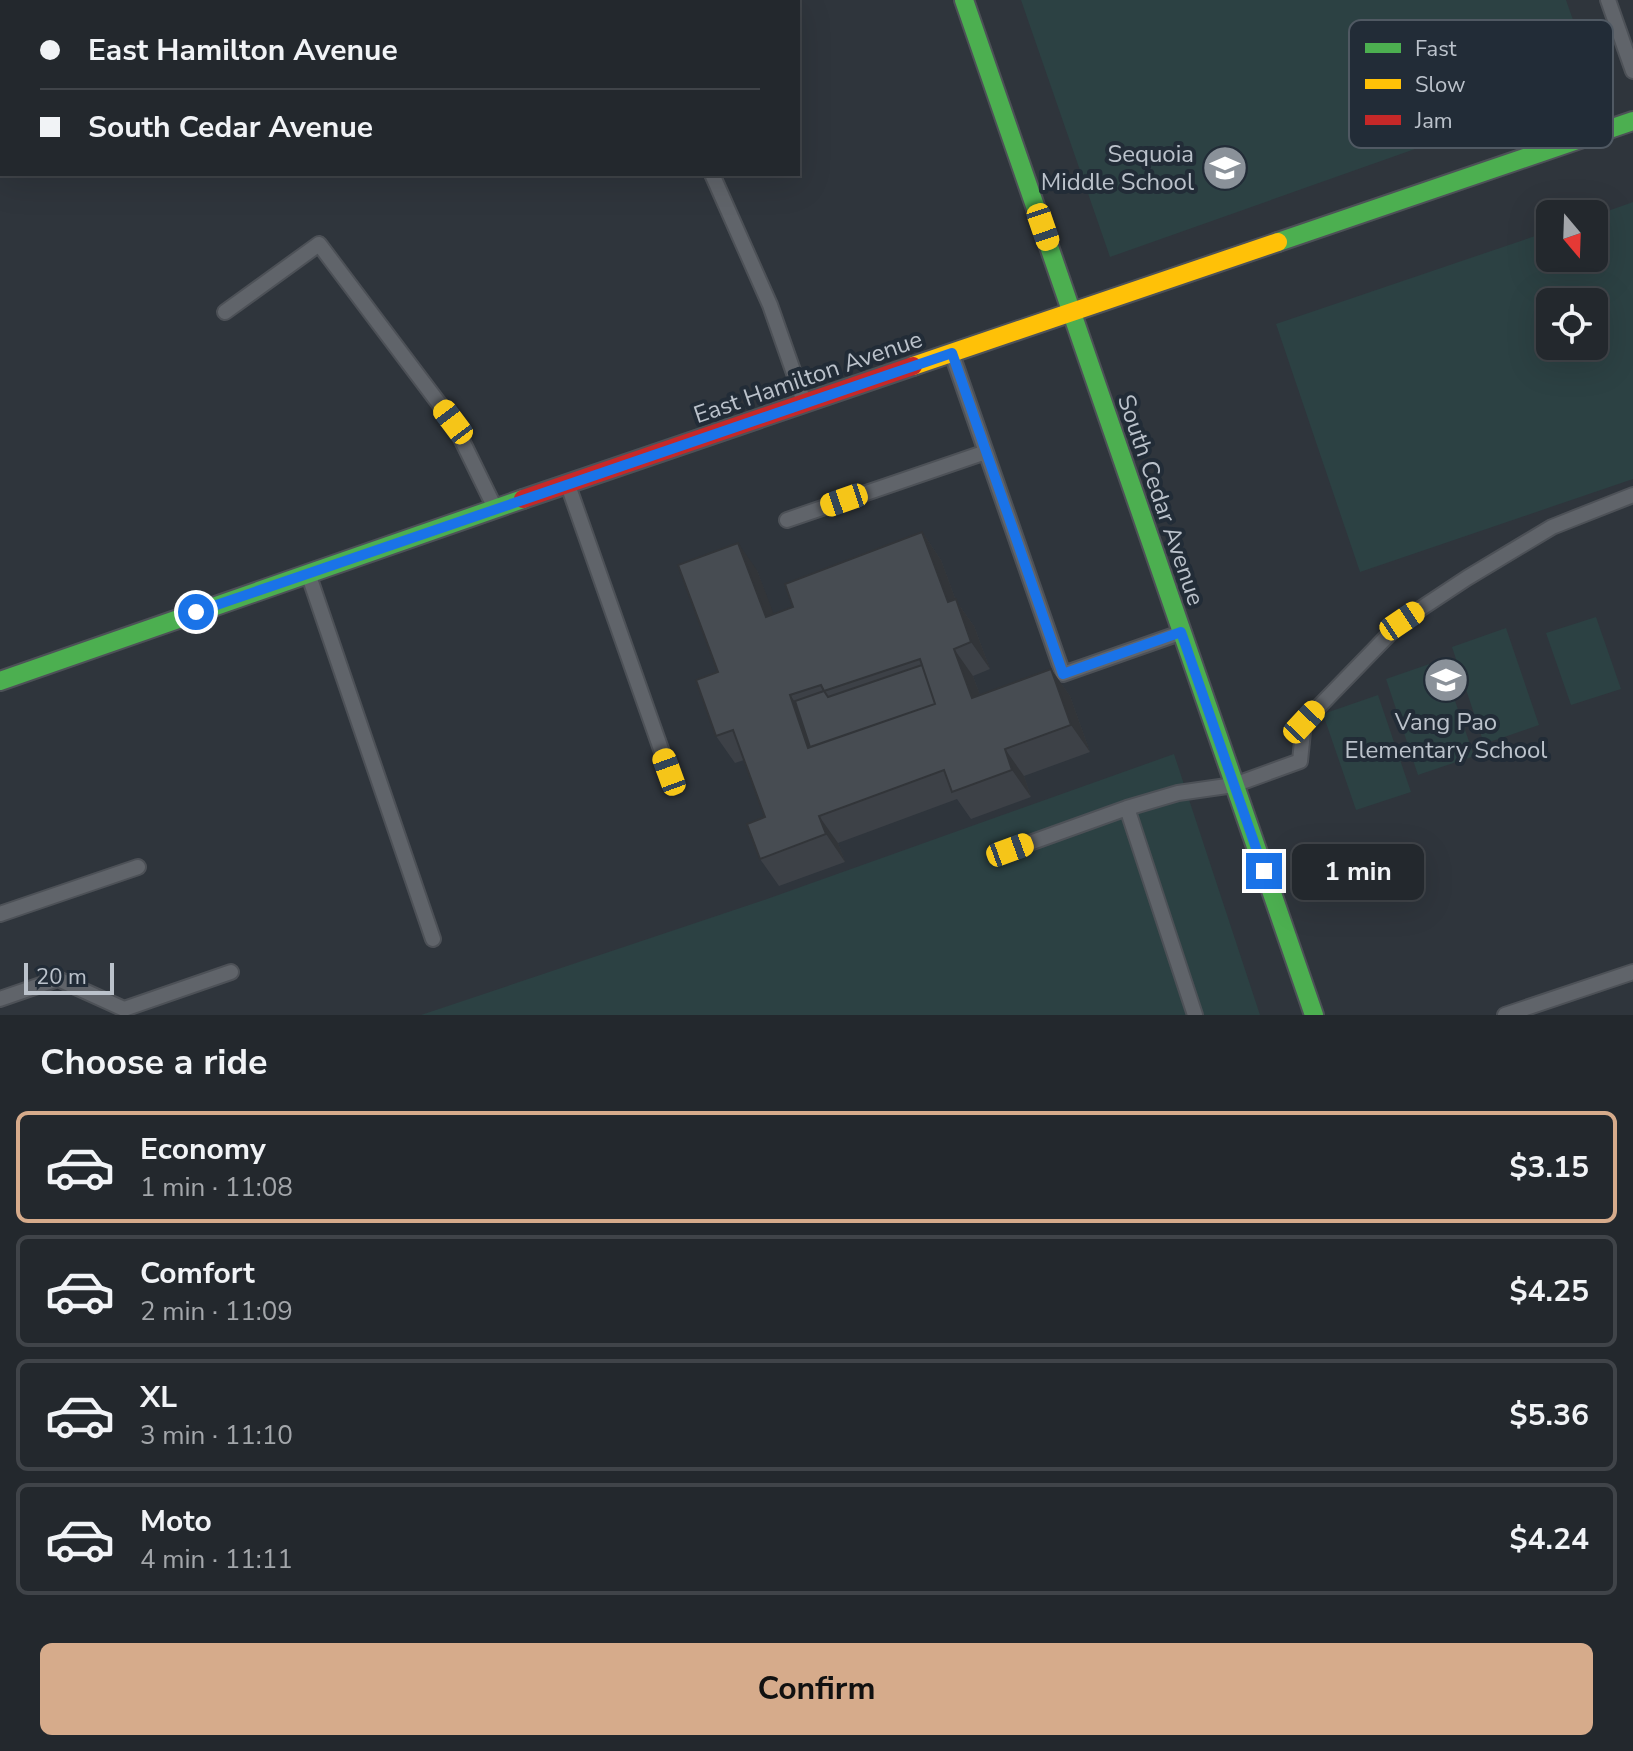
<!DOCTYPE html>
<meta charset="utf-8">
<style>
:root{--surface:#23282d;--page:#2b3035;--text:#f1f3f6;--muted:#a3a6aa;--line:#404449;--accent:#d6ab8b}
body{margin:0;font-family:"Nunito Sans",sans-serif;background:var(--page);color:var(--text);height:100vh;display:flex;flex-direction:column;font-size:30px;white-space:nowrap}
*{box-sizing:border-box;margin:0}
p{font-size:26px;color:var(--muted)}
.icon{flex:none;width:44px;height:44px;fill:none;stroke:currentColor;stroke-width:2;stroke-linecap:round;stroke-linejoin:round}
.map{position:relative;height:1015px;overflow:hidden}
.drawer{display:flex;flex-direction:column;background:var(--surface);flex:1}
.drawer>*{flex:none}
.guide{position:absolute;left:0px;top:0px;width:800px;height:176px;box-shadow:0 8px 32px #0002,0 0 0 2px var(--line);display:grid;align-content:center;height:176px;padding:0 40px;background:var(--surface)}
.needle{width:52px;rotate:161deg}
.fabs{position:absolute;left:1536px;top:200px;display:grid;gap:16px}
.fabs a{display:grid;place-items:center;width:72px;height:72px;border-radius:12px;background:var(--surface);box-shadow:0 8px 32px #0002,0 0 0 2px var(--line);font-size:40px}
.scale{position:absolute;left:24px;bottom:20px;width:90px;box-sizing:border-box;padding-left:8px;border:4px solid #bbc2cb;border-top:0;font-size:22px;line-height:28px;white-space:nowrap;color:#bbc2cb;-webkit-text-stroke:6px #222c37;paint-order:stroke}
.end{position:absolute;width:36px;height:36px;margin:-18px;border:10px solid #1a73e8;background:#fff;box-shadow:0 0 0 4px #fff}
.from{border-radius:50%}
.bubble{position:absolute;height:56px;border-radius:12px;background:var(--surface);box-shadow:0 8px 32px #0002,0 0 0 2px var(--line);font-size:26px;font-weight:700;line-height:56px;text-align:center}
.car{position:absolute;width:24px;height:48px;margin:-24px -12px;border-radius:10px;box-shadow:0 0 6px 2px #0007;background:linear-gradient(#f5c518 24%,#345 0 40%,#f5c518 0 76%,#345 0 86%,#f5c518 0)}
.guide b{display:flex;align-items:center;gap:28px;height:76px;font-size:30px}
.guide b+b{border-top:2px solid var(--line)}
.guide i{width:20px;height:20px;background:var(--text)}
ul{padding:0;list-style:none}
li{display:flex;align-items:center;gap:24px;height:112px;margin:0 16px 12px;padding:0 24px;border:4px solid var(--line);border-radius:12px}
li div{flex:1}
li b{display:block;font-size:30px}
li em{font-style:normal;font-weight:700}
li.active{border-color:var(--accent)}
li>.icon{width:72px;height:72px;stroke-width:1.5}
h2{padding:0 40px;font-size:36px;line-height:96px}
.primary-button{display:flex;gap:16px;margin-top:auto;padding:16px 40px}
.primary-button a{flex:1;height:92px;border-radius:12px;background:var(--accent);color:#111;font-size:32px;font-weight:700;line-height:92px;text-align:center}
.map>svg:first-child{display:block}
.green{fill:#2c4143;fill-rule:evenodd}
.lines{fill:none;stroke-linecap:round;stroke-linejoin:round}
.lane-casing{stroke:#4d5157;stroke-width:18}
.fast-casing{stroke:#4d5157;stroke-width:22}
.slow-casing{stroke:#4d5157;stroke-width:22}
.jam-casing{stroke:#4d5157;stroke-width:22}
.lane{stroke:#60646a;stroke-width:14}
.fast{stroke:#4caf50;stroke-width:18}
.slow{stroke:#ffc107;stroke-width:18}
.jam{stroke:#c62828;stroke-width:18}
.wall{fill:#3d4147}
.shaded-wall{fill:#323539}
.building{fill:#474c52;stroke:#323539;stroke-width:2;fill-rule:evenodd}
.route{stroke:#1a73e8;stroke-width:10}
.labels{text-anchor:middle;stroke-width:8;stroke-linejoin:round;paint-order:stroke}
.poi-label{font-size:24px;fill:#bbc2cb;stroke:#222c37;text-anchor:end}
.street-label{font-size:24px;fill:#bbc2cb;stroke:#222c37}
.key{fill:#222c37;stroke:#505963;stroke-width:2}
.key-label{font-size:22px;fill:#bbc2cb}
</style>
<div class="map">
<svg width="1633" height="1015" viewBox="0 0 1633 1015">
<rect width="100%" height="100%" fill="#2f353c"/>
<path class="green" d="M 1021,0 L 1566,0 L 1596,85 L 1110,257 Z
M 1633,202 L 1633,479 L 1360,572 L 1276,324 L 1550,231 L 1550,258 L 1594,258 L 1594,216 ZM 1550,302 L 1594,302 L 1594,346 L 1550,346 Z
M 1596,617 L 1621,689 L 1571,705 L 1546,633 Z
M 1506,628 L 1539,725 L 1484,744 L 1452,647 Z
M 1441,660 L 1474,756 L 1418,775 L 1386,679 Z
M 1378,695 L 1411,792 L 1356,810 L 1323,714 Z
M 1174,754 L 1260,1015 L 421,1015 L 767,899 Z"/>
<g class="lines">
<g class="lane-casing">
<path id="lane" d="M 1608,0 L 1633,71
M 180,2 L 183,0
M 712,174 L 770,305 L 803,399
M 225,312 L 319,244 L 453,422 L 493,504
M 953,357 L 1063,674 L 1180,633
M 569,488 L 669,772
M 787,520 L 986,452
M 309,576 L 433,939
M 1127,808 L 1195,1015
M 1010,850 L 1127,808 L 1178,793 L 1234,785 L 1300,761 L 1304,722 L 1402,621 L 1467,578 L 1552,527 L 1633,495
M 0,914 L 138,867
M 0,999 L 58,979 L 124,1009 L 231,972
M 1505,1015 L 1633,972"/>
</g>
<g class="fast-casing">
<path id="fast" d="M 964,0 L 1314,1015
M 1278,242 L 1633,121
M 0,681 L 523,499"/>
</g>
<g class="slow-casing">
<path id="slow" d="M 913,366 L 1278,242"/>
</g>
<g class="jam-casing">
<path id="jam" d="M 523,499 L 913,366"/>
</g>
<use href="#lane" class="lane"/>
<use href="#fast" class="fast"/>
<use href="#slow" class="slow"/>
<use href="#jam" class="jam"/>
</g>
<path class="wall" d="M 922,532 L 941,560 L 956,601 L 974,626 L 990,669 L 973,676 L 980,695 L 1051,669 L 1070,696 L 1090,752 L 1024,776 L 1031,797 L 971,819 L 957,799 L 838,843 L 845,862 L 779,886 L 760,859 L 765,817 L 744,760 L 735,763 L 716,736 L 718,672 L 757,570 L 773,614 L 793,607 Z"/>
<path class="shaded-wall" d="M 922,532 L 941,560 L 956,601 L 974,626 L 990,669 L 971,642 L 948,602 Z
M 738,543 L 757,570 L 785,644 L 766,617 Z
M 954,649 L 973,676 L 991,725 L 972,698 Z
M 1051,669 L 1070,696 L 1090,752 L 1071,725 Z
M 790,695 L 809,722 L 812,753 L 808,748 Z
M 1005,749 L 1024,776 L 1031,797 L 1012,770 Z
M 819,816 L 838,843 L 845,862 L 826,834 Z"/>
<path class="building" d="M 922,532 L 948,602 L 956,599 L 971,642 L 954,649 L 972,698 L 1051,669 L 1071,725 L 1005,749 L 1012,770 L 952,792 L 944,770 L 819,816 L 826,834 L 760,859 L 747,824 L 765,817 L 733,730 L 716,736 L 696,680 L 718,672 L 678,565 L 738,543 L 766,617 L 793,607 L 785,584 ZM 920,659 L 935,704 L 808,748 L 790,695 L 821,685 L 824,691 Z
M 922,665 L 935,704 L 810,747 L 795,701 L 824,691 L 828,697 Z"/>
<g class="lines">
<path class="route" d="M 196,612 L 952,353 L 1063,674 L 1181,632 L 1264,871"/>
</g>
<defs>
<g id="school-disc" transform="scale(2.3)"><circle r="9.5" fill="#8a9199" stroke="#222c37"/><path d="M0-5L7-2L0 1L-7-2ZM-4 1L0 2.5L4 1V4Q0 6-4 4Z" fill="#fff"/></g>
</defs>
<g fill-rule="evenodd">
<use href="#school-disc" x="1225" y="168"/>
<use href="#school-disc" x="1446" y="680"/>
</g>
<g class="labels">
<g class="poi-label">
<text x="1194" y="162">Sequoia<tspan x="1194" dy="28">Middle School</tspan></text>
<text x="1446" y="730" text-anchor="middle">Vang Pao<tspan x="1446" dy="28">Elementary School</tspan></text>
</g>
<g class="street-label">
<text transform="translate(808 377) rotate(-19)" y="8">East Hamilton Avenue</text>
<text transform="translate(1161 500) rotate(71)" y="8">South Cedar Avenue</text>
</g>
</g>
<rect x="1349" y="20" width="264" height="128" rx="12" class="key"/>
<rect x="1365" y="43" width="36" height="10" fill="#4caf50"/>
<rect x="1365" y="79" width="36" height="10" fill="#ffc107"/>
<rect x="1365" y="115" width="36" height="10" fill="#c62828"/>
<g class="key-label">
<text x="1415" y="56">Fast</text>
<text x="1415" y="92">Slow</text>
<text x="1415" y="128">Jam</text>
</g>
</svg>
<div class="fabs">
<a><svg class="needle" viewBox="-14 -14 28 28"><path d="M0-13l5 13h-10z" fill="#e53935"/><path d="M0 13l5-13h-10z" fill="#a3a6aa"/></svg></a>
<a><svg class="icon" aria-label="locate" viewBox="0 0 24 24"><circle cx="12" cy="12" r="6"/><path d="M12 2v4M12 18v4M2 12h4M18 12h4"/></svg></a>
</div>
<div class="scale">20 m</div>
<i class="end from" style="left:196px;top:612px"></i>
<i class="end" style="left:1264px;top:871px"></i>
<div class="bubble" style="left:1292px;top:844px;width:132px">1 min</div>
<i class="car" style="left:1043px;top:227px;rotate:161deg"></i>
<i class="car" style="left:453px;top:422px;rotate:323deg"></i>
<i class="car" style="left:844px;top:500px;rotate:251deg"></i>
<i class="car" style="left:1402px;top:621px;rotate:56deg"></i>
<i class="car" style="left:1304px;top:722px;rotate:43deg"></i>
<i class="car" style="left:669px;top:772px;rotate:340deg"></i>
<i class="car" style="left:1010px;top:850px;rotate:70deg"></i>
<div class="guide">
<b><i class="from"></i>East Hamilton Avenue</b>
<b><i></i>South Cedar Avenue</b>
</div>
</div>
<section class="drawer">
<h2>Choose a ride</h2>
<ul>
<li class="active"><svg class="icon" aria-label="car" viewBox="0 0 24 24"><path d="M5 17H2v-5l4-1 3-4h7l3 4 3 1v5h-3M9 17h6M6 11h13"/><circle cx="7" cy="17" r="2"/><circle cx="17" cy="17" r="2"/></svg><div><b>Economy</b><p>1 min · 11:08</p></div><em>$3.15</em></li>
<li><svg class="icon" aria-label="car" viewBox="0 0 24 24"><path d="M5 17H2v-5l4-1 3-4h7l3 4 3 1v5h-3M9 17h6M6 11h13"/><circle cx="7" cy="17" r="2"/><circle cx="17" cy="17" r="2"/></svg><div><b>Comfort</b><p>2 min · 11:09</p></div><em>$4.25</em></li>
<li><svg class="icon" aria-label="car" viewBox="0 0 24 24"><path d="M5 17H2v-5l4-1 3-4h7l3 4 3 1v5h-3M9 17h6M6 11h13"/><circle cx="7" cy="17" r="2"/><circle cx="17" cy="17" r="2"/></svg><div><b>XL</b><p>3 min · 11:10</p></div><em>$5.36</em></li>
<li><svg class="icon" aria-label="car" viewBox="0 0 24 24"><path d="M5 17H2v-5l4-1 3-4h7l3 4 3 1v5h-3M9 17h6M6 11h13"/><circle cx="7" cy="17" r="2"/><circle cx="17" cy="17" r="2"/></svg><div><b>Moto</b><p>4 min · 11:11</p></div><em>$4.24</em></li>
</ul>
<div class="primary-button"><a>Confirm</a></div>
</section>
